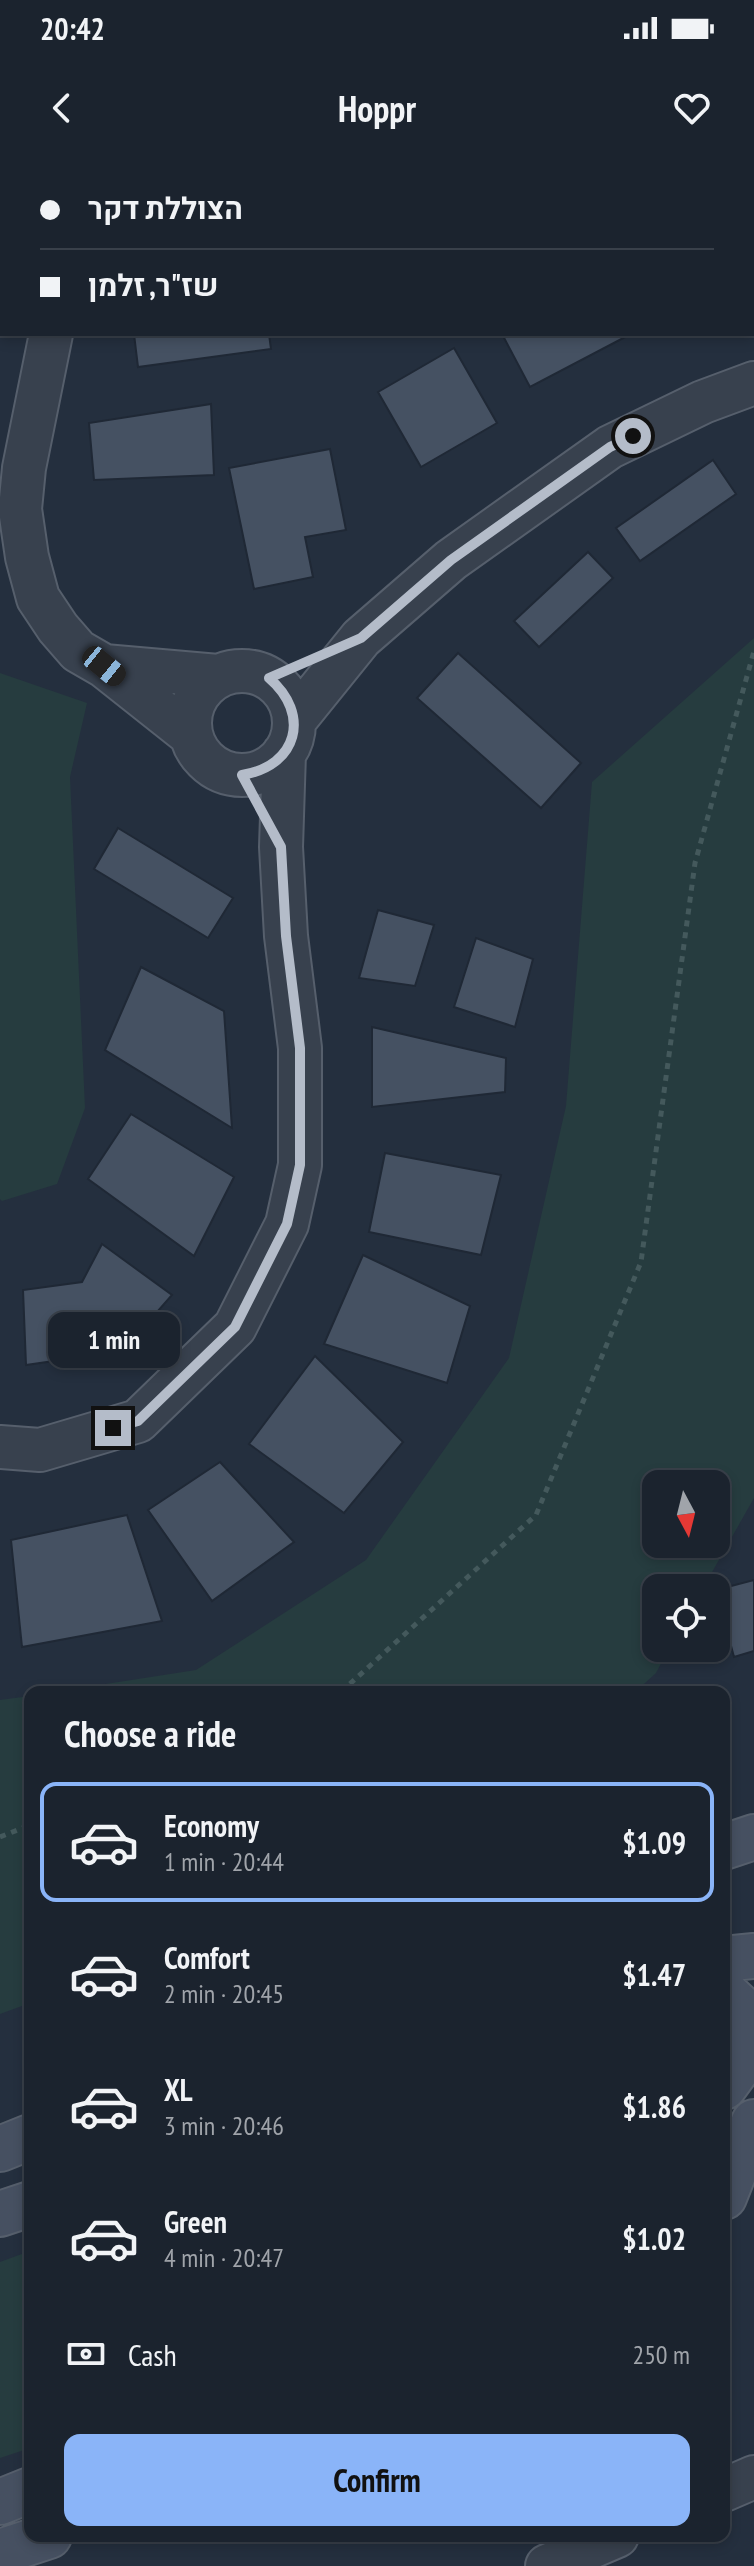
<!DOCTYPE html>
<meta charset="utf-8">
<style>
:root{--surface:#1b232e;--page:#242b36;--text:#f1f3f6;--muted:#a0a4aa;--line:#39404a;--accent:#8ab4f8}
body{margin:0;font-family:"PT Sans Narrow",Heebo,sans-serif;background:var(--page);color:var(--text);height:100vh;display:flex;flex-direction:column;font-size:30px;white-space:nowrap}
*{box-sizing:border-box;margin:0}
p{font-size:26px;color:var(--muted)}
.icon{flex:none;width:44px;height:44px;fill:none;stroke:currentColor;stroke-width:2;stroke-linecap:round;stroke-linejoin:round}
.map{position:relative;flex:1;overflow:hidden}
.drawer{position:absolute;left:24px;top:1526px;width:706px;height:856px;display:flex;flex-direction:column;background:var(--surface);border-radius:16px;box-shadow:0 4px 12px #0003,0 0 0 2px var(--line)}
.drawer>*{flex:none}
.hud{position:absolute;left:0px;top:0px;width:754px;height:176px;box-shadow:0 4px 12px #0003,0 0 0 2px var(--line);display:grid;align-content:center;height:176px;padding:0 40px;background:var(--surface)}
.needle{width:52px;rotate:173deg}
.controls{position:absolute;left:642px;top:1310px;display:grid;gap:16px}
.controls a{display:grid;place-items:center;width:88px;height:88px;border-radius:16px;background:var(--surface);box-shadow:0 4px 12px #0003,0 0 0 2px var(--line);font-size:40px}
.end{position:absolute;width:36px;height:36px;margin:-18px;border:10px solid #b4bcc9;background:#111;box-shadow:0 0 0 4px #111}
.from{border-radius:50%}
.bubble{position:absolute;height:56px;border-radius:16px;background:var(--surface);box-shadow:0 4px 12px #0003,0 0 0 2px var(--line);font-size:26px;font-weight:800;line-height:56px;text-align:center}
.car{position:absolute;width:24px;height:48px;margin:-24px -12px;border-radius:10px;box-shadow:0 0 6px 2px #0007;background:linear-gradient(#222 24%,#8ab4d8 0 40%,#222 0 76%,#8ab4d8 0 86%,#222 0)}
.hud b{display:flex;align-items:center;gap:28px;height:76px;font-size:30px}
.hud b+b{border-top:2px solid var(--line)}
.hud i{width:20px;height:20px;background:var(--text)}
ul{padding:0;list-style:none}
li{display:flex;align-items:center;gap:24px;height:120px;margin:0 16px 12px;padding:0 24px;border:4px solid transparent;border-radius:16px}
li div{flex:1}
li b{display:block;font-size:30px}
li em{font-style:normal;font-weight:800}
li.current{border-color:var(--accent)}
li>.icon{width:72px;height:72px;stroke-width:1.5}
h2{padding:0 40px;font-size:36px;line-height:96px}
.pay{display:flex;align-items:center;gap:20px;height:88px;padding:0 40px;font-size:30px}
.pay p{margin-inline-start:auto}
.button{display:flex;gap:16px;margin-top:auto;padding:16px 40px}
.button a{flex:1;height:92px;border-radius:16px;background:var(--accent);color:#111;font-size:32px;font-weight:800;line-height:92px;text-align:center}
.status{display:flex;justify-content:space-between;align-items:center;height:56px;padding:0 40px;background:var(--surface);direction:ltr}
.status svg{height:22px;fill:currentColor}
header{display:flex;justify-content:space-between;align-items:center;height:104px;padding:0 40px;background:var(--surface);font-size:36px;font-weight:800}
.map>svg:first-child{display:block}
.green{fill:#263c3f;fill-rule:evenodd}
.building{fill:#455162;stroke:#1f2835;stroke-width:2}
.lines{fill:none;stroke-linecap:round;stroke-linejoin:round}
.minor-casing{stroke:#565f6c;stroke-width:46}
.secondary-casing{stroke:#565f6c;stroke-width:48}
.path{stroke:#44595c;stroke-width:5;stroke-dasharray:6 6;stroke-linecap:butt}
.minor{stroke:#38414e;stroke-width:42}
.secondary{stroke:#465061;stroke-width:44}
.route{stroke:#b4bcc9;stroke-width:10}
</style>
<div class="status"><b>20:42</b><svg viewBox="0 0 49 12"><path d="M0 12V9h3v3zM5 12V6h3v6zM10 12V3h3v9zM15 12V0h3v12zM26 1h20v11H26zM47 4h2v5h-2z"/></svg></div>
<header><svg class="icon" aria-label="back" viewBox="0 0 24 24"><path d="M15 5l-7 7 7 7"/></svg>Hoppr<svg class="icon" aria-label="heart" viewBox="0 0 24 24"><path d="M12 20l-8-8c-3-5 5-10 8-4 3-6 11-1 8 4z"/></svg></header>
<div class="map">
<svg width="754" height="2406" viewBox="0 0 754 2406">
<rect width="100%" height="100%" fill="#242f3e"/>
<path class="green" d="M 754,478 L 754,1338 L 703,1428 L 656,1428 L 656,1488 L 669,1488 L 656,1513 L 635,1532 L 54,1532 L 196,1510 L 366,1400 L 509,1198 L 566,946 L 592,622 ZM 716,1324 L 716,1384 L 656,1384 L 656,1324 Z
M 0,513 L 87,543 L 70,617 L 85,948 L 57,1024 L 2,1041 L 0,1039 Z
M 30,1536 L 30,1843 L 0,1854 L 0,1540 Z
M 30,2091 L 30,2288 L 0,2298 L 0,2102 Z"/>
<path class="building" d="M 144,0 L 277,0 L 144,2 Z
M 528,0 L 640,0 L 526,2 Z
M 754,36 L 754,110 L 752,111 L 752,37 Z
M 134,174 L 269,174 L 271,189 L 138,207 Z
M 502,174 L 631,174 L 530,227 Z
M 454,188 L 497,263 L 421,307 L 378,232 Z
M 211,244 L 214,315 L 94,320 L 89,263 Z
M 330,289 L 346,370 L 305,377 L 313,417 L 254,429 L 229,308 Z
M 713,300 L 736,334 L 640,401 L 616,368 Z
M 588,392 L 613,418 L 539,487 L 514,461 Z
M 458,493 L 581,603 L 541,648 L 417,538 Z
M 118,668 L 233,738 L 208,778 L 94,709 Z
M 378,750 L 434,765 L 415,826 L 359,818 Z
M 476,778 L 533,799 L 515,867 L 454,847 Z
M 141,807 L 224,851 L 232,968 L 105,890 Z
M 372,867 L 506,898 L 505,932 L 372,947 Z
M 131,954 L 234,1017 L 194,1096 L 88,1019 Z
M 385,993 L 501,1015 L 481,1095 L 369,1072 Z
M 102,1084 L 172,1135 L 123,1191 L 26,1205 L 23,1130 L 82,1122 Z
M 363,1095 L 470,1146 L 447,1223 L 324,1184 Z
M 315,1196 L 403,1282 L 344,1353 L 249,1284 Z
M 220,1302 L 294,1382 L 212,1441 L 148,1350 Z
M 127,1355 L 162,1461 L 22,1487 L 11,1380 Z
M 754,1420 L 754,1491 L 734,1497 L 716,1430 Z"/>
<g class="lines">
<g class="minor-casing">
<path id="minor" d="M 87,2 L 87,0
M 51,174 L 24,308 L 20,349 L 27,397 L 38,438 L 58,468 L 78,491 L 104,506 L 191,575
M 104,506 L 218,516
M190 563a52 52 0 1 1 104 0a52 52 0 1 1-104 0Z
M 294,561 L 361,478 L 451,400 L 610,287 L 703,242 L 754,223
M 0,1287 L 40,1290 L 138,1261 L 235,1167 L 287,1064 L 300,1005 L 300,888 L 286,776 L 281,687 L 284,593
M 724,2330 L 754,2317
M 547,2406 L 617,2376"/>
</g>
<g class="secondary-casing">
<path id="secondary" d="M 724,1687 L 754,1677
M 724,1799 L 754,1796
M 724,1832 L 741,1848 L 754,1873
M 724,1927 L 754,1886
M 0,1989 L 30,1977
M 724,2037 L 754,1962
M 0,2054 L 30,2044
M 0,2342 L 30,2330
M 0,2392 L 49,2376"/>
</g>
<path class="path" d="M 341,1532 L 536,1355 L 641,1102 L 695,703 L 754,491
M 0,1677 L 30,1665"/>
<use href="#minor" class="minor"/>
<use href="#secondary" class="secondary"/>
</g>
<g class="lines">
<path class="route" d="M 113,1268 L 138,1261 L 235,1167 L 287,1064 L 300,1005 L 300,888 L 286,776 L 281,687 L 242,615 C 298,606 311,554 269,518 L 361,478 L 451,400 L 610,287 L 633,276"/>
</g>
</svg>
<div class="controls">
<a><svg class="needle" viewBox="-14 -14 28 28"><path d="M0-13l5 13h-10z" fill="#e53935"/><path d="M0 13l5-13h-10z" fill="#a0a4aa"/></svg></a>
<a><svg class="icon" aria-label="locate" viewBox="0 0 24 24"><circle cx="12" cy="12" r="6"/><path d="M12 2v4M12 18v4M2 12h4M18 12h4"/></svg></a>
</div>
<i class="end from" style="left:633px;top:276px"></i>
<i class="end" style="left:113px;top:1268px"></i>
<div class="bubble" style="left:48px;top:1152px;width:132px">1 min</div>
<i class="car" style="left:104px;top:506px;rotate:129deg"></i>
<div class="hud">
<b><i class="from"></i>הצוללת דקר</b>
<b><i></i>שז&quot;ר, זלמן</b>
</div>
<section class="drawer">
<h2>Choose a ride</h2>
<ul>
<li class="current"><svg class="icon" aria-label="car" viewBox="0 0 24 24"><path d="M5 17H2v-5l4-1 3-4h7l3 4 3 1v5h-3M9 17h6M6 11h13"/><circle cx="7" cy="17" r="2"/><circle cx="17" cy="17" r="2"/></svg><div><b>Economy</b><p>1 min · 20:44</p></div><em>$1.09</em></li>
<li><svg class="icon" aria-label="car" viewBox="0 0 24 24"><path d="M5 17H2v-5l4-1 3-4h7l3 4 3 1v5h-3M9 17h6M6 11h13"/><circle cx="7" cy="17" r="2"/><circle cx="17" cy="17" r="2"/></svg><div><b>Comfort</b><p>2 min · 20:45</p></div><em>$1.47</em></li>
<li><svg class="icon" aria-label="car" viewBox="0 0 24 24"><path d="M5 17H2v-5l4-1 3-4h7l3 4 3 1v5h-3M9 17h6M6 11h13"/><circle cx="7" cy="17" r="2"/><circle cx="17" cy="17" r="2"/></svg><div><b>XL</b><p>3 min · 20:46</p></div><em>$1.86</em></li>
<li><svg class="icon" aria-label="car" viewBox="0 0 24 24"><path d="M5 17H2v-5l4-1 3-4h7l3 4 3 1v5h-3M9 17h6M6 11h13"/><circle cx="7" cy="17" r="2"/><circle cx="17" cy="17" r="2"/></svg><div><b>Green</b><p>4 min · 20:47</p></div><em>$1.02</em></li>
</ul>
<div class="pay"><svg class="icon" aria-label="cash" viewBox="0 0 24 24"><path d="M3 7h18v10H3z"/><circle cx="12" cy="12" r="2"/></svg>Cash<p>250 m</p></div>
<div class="button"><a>Confirm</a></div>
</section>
</div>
